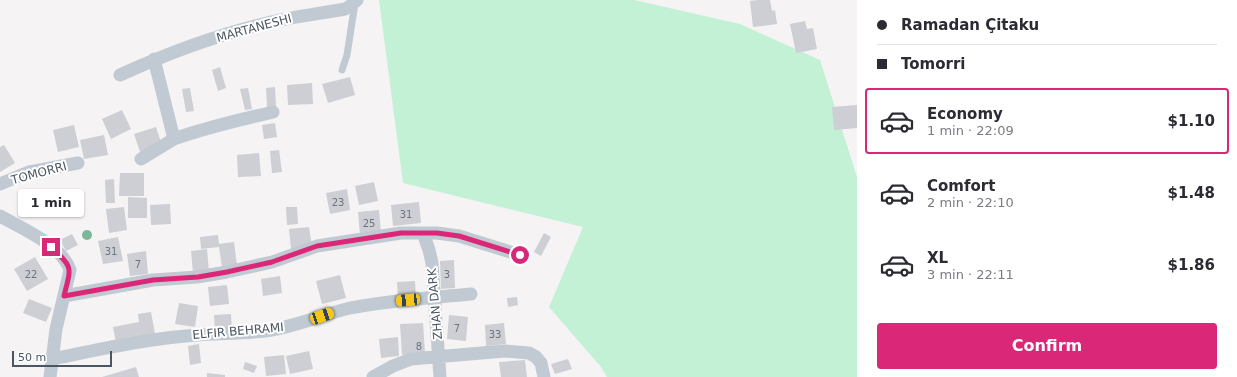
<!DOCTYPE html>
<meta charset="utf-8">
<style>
:root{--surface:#fff;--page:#f2f2f3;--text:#2b2b33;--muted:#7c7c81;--line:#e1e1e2;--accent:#db2777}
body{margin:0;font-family:"DejaVu Sans",sans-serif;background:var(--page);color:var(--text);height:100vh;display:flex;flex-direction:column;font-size:15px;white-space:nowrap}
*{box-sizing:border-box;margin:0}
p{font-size:13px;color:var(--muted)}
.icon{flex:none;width:22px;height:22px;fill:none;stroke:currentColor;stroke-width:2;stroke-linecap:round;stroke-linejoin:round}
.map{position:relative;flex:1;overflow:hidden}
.sheet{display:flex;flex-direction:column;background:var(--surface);width:380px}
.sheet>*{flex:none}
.hud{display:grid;align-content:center;height:88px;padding:0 20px;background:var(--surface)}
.scale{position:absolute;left:12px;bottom:10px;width:100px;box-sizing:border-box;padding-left:4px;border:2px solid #4a5661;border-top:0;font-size:11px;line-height:14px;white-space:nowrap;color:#4a5661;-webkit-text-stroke:3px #fff;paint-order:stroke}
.end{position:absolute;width:18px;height:18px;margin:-9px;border:5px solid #db2777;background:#fff;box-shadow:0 0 0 2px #fff}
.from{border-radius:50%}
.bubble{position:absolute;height:28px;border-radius:4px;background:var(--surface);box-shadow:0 1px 3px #0004;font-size:13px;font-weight:700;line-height:28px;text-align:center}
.car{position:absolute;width:12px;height:24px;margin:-12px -6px;border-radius:5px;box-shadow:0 0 3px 1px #0007;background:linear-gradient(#f5c518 24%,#345 0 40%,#f5c518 0 76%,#345 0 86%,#f5c518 0)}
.hud b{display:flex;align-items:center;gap:14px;height:38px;font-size:15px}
.hud b+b{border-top:1px solid var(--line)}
.hud i{width:10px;height:10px;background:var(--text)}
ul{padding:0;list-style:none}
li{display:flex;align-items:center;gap:12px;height:66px;margin:0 8px 6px;padding:0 12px;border:2px solid transparent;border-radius:4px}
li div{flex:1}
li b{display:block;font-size:15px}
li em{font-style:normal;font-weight:700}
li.active{border-color:var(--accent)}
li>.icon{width:36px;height:36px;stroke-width:1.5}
.action{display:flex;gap:8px;margin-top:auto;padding:8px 20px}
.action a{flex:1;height:46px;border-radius:4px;background:var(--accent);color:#fff;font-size:16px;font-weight:700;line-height:46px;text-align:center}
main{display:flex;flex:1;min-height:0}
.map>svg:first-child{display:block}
.green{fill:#c3f1d5}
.building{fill:#cdcfd5}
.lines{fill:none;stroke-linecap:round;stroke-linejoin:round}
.service{stroke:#c1cad2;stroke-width:7}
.minor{stroke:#c1cad2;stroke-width:13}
.tree{fill:#7bb799}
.route{stroke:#db2777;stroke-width:5}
.labels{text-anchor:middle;stroke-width:4;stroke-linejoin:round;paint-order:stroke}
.number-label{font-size:10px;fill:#6b747e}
.street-label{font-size:12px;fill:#4a5661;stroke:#fff}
</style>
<main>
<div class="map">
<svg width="857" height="377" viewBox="0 0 857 377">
<rect width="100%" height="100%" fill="#f5f3f3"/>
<path class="green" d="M 379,0 L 634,0 L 740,24 L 820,60 L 857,177 L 857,377 L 607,377 L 601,367 L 549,307 L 583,227 L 403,183 Z"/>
<path class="building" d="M 758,0 L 770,0 L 772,11 L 775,10 L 777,24 L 753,27 L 750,1 Z
M 805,21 L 807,29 L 813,28 L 817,49 L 796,53 L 790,24 Z
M 220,67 L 226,88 L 218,91 L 212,70 Z
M 350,77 L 355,95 L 328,103 L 322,84 Z
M 312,83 L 313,104 L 288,105 L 287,85 Z
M 275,87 L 276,107 L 267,107 L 266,88 Z
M 190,88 L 194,111 L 186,112 L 182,89 Z
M 248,88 L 252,109 L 245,110 L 240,89 Z
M 857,105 L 857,128 L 834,130 L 832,107 Z
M 122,110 L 131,129 L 111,139 L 102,119 Z
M 275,123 L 277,137 L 264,139 L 262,125 Z
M 74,125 L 79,147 L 58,152 L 53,130 Z
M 156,127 L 162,145 L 140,152 L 134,134 Z
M 104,135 L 108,155 L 84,159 L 80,140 Z
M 4,145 L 15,163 L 0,172 L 0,147 Z
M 279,150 L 282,172 L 272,173 L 270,151 Z
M 259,153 L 261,176 L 238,177 L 237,155 Z
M 120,173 L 144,173 L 144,196 L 119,196 Z
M 114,179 L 115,203 L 106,203 L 105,180 Z
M 374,182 L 378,201 L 359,205 L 355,186 Z
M 347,189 L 350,210 L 330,214 L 326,193 Z
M 39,191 L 47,210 L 32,217 L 24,198 Z
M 128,197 L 147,198 L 147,218 L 128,218 Z
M 419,202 L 421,223 L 393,226 L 391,205 Z
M 170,204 L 171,224 L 151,225 L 150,205 Z
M 124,207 L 127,230 L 109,233 L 106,209 Z
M 286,207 L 297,207 L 298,224 L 287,225 Z
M 379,210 L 381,233 L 360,235 L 358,212 Z
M 309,227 L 312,246 L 291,249 L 289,229 Z
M 544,233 L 551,237 L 541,256 L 534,252 Z
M 72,234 L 78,245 L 66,251 L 60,240 Z
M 218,235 L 219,244 L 234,242 L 237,265 L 222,267 L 219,247 L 201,249 L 200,237 Z
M 118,237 L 123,261 L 103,264 L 98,241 Z
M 207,249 L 209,272 L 193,273 L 191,251 Z
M 146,251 L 148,274 L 130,276 L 127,254 Z
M 35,257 L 48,279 L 27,291 L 14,269 Z
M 454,260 L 455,288 L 441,289 L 440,261 Z
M 340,275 L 346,298 L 322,304 L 316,281 Z
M 280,276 L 282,293 L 263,296 L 261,279 Z
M 415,281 L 416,297 L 398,299 L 397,282 Z
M 227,285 L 229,304 L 210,306 L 208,287 Z
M 517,297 L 518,305 L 508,307 L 507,298 Z
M 29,299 L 52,308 L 46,322 L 23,313 Z
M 179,303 L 198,306 L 195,327 L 175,324 Z
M 151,312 L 155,334 L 116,343 L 113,327 L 139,322 L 138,314 Z
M 231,314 L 232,331 L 215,332 L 214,315 Z
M 449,315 L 468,317 L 466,341 L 447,339 Z
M 423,323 L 425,353 L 402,355 L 400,324 Z
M 504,323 L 506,344 L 486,346 L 485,325 Z
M 398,337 L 399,356 L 381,358 L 379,339 Z
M 199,344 L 201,363 L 190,365 L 188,346 Z
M 309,351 L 313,369 L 290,374 L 286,356 Z
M 284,355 L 286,374 L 266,376 L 264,357 Z
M 568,359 L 572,369 L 555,374 L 551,364 Z
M 525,360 L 527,377 L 501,377 L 499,362 Z
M 245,362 L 257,366 L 254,373 L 243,369 Z
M 136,367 L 139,377 L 102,377 Z
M 207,373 L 225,375 L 225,377 L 207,377 Z"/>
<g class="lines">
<path class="service" d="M 342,70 L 347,55 L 355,3"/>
<path class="minor" d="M 154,59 L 174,139 C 207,127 240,120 273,112
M 120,75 C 166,54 214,36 263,24 C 290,17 318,14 345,9 L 350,6 L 357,0
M 141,159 L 174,139
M 0,184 L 29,172 L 78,163
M 0,216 C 21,228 62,245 70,270 L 56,329 L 50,377
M 423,233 L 429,250 L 432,263 L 440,377
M 64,296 L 153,280 L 197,277 L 227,272 L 272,262 L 317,246 L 401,233 L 437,233 L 459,236 L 520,255
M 52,359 C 97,350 141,340 186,336 C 213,333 239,334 265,331 C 295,327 321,315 350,308 C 390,300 430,298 471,294
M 373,377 L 393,366 L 411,359 L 505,351 L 529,353 L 536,357 L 541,363 L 544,377"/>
</g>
<circle class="tree" cx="87" cy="235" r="5"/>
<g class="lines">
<path class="route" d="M 51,247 C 74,268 71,267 64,296 L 153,280 L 198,277 L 227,272 L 272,262 L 317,246 L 401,233 L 437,233 L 459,236 L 520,255"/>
</g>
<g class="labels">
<g class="number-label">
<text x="338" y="206">23</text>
<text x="406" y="218">31</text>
<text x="369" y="227">25</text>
<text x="111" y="255">31</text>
<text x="138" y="268">7</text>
<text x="31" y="278">22</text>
<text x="447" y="278">3</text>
<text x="457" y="332">7</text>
<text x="495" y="338">33</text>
<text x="419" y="350">8</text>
</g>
<g class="street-label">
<text transform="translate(254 28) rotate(-15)" y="4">MARTANESHI</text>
<text transform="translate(39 173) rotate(-15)" y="4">TOMORRI</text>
<text transform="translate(435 304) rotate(-95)" y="4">ZHAN DARK</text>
<text transform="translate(238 331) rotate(-5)" y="4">ELFIR BEHRAMI</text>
</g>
</g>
</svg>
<div class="scale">50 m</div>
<i class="end from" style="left:520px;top:255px"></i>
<i class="end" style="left:51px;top:247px"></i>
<div class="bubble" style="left:18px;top:189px;width:66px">1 min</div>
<i class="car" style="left:408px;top:300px;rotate:265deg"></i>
<i class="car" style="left:322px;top:316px;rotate:71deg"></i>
</div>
<section class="sheet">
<div class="hud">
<b><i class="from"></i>Ramadan Çitaku</b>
<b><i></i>Tomorri</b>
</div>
<ul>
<li class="active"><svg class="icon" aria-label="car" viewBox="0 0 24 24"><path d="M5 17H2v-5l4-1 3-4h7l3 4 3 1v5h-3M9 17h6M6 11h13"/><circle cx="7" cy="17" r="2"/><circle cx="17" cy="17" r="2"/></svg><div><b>Economy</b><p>1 min · 22:09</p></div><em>$1.10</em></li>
<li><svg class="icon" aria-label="car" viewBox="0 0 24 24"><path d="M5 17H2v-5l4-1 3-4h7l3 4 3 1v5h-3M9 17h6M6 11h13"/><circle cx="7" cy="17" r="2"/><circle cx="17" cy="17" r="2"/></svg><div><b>Comfort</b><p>2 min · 22:10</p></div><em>$1.48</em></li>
<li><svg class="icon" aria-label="car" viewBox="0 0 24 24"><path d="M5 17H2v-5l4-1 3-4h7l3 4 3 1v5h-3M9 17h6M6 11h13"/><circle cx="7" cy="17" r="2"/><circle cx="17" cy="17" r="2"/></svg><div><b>XL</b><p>3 min · 22:11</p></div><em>$1.86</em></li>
</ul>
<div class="action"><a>Confirm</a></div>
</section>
</main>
